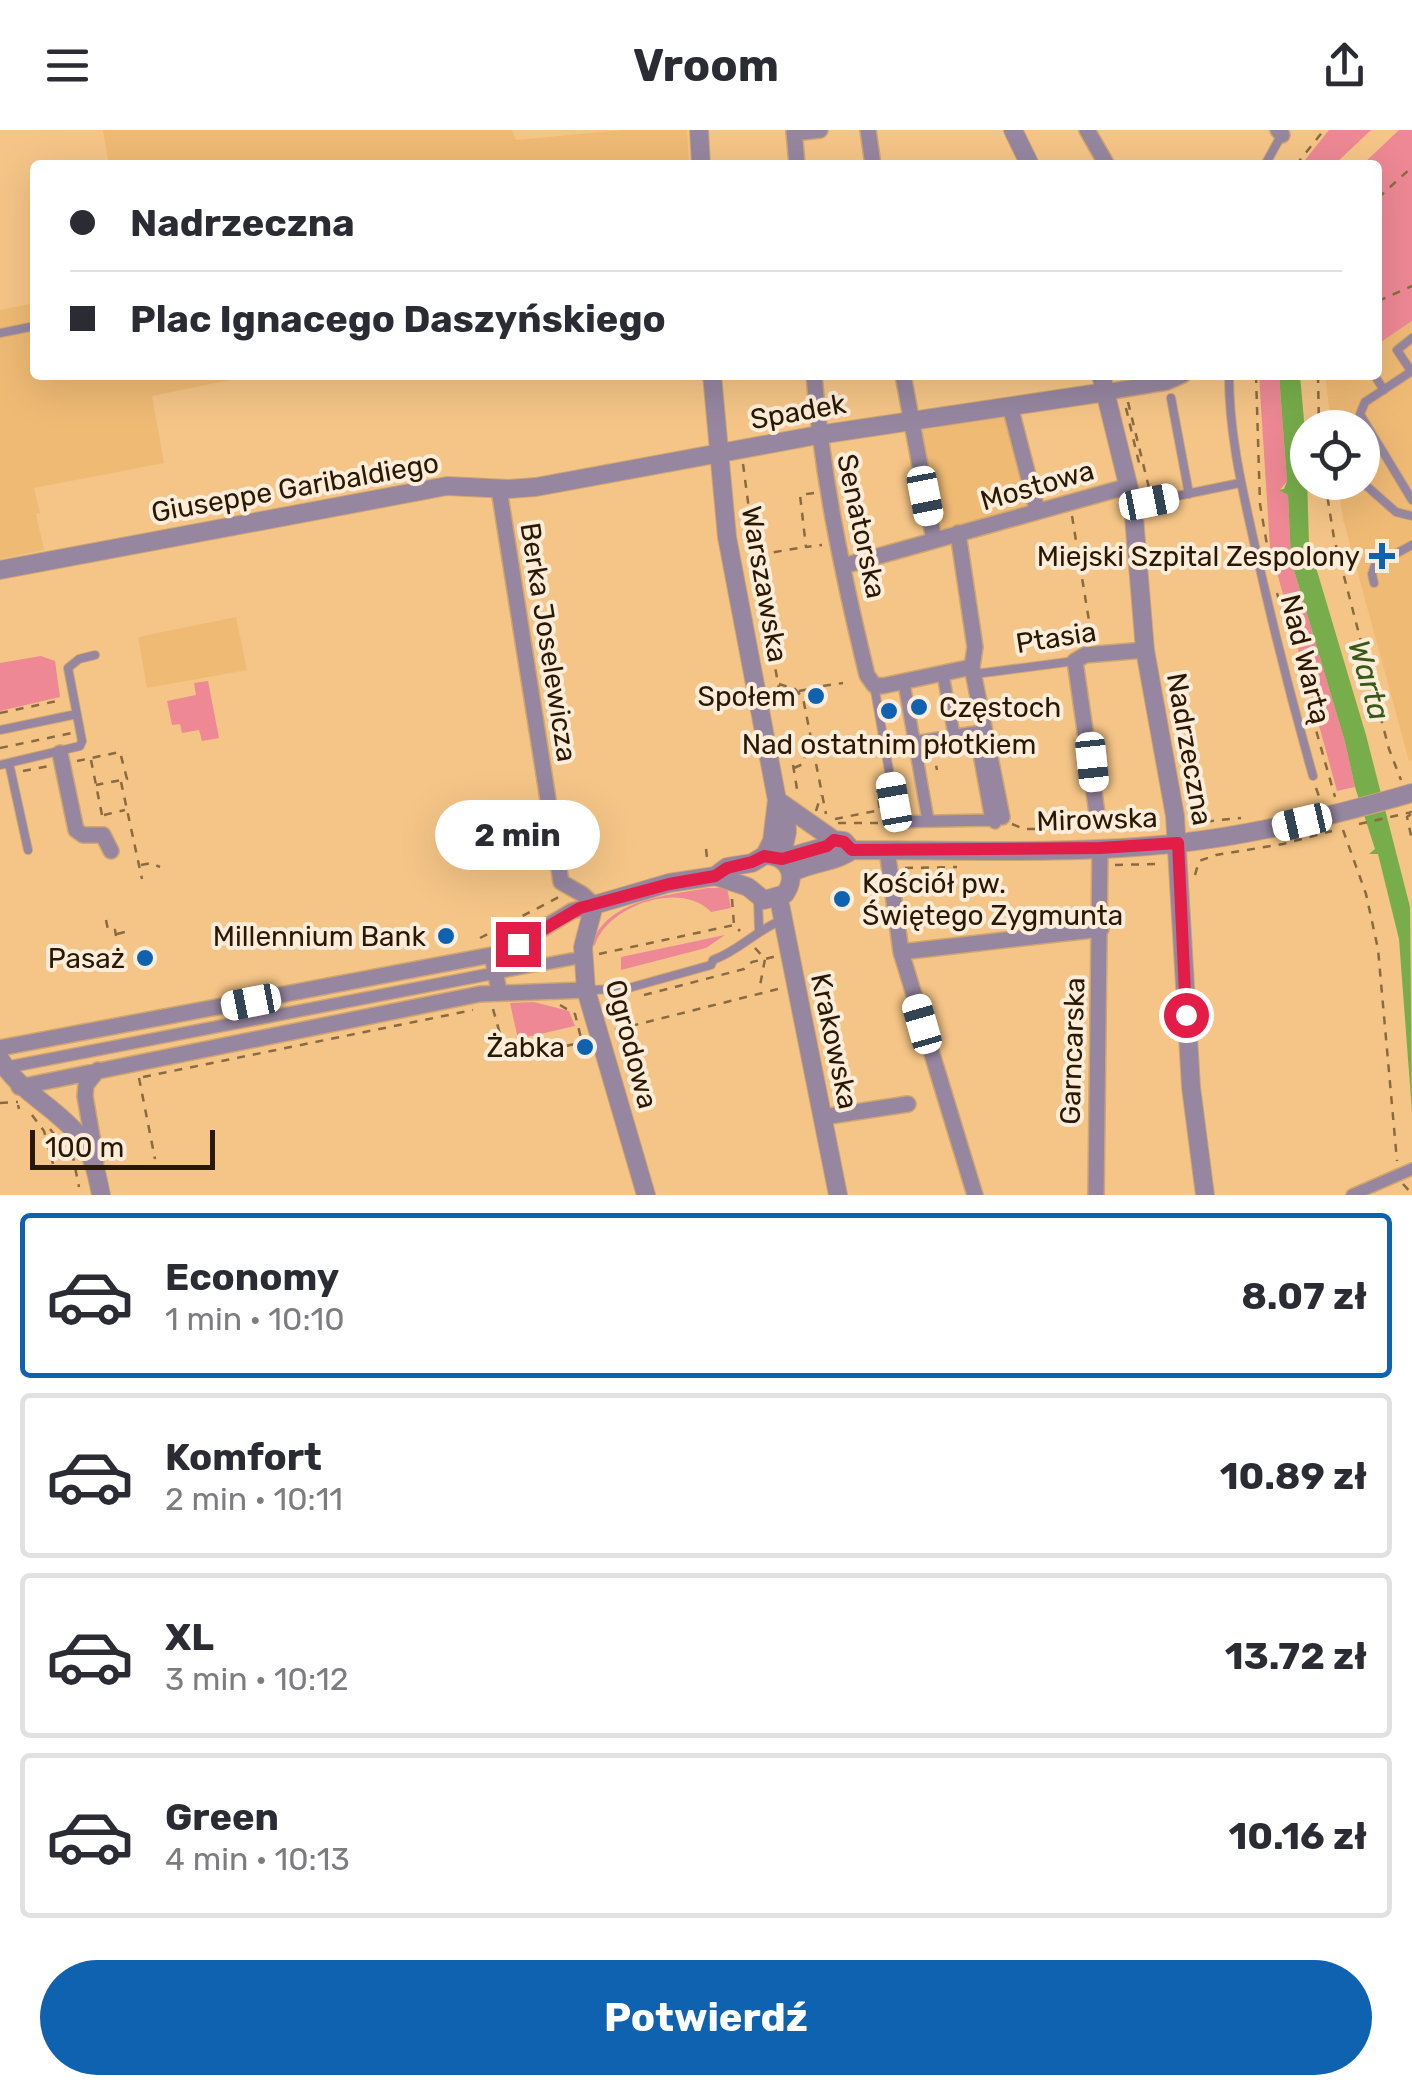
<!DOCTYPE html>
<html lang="pl">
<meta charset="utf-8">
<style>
:root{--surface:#fff;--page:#f2f2f3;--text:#2b2b33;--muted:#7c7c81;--line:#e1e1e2;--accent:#0f62b0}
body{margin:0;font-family:Rubik,sans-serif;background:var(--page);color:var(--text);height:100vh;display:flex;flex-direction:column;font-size:38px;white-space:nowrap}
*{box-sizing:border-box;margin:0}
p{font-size:32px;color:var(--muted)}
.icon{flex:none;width:55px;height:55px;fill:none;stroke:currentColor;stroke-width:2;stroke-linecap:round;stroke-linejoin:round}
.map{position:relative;height:1065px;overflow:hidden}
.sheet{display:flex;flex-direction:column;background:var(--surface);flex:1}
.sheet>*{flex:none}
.guide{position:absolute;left:30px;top:30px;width:1352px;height:220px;border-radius:10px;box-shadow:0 10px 40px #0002;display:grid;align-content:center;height:220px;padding:0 40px;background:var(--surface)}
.controls{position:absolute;left:1290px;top:280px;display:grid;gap:20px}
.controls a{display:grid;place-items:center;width:90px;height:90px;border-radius:50%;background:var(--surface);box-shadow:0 10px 40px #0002;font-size:50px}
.scale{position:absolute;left:30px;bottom:25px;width:185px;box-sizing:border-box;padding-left:10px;border:5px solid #2a1800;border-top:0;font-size:28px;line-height:35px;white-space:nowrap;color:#2a1800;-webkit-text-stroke:8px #fceddb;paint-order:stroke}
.end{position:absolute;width:45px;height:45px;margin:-22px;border:12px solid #e11d48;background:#fff;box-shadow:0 0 0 5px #fff}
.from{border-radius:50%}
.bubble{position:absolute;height:70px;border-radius:35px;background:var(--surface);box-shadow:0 10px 40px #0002;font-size:32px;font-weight:700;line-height:70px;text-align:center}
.car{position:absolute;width:30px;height:60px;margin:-30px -15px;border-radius:12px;box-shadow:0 0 8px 2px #0007;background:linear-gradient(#fff 24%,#345 0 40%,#fff 0 76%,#345 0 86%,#fff 0)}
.guide b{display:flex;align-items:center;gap:35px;height:95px;font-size:38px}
.guide b+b{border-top:2px solid var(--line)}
.guide i{width:25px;height:25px;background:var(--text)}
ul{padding:18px 0 0;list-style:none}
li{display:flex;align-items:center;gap:30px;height:165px;margin:0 20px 15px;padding:0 20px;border:5px solid var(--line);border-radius:10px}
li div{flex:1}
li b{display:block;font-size:38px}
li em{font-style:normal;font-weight:700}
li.active{border-color:var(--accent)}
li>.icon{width:90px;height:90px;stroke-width:1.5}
.primary-button{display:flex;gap:20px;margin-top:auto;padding:20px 40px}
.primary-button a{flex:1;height:115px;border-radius:60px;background:var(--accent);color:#fff;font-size:40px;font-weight:700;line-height:115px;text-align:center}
header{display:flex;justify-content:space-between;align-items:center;height:130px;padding:0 40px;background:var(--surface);font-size:45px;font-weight:700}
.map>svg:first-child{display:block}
.built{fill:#efba74}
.green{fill:#ed8894}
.water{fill:#77ad4b}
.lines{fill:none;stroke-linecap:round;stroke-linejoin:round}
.service-casing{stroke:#d0a66f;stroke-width:10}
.pedestrian-casing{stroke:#d0a66f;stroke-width:14}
.minor-casing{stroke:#d0a66f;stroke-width:18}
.tertiary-casing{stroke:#d0a66f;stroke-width:20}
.path{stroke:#8a6a40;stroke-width:2.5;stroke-dasharray:8 8;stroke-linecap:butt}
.service{stroke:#9686a0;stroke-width:8}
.pedestrian{stroke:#9686a0;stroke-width:11}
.minor{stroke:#9686a0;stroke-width:15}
.tertiary{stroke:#9686a0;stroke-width:18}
.route{stroke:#e11d48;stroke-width:12}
.poi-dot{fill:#0f62b0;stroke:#fceddb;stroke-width:4}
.labels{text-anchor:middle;stroke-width:8;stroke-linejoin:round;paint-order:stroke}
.street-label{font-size:28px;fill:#2a1800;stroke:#fceddb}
.poi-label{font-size:28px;fill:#2a1800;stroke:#fceddb;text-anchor:end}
.water-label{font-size:30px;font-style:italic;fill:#375916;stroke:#fceddb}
</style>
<header><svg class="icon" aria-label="menu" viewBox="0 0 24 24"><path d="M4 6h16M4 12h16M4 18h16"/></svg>Vroom<svg class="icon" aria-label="share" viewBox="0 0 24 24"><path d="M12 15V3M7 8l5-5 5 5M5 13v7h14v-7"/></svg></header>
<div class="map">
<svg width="1412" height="1065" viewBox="0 0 1412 1065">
<rect width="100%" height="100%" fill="#f5c587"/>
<path class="built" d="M 103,0 L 512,0 L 516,10 L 623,0 L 687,0 L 689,35 L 109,35 Z
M 35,173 L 35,245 L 255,245 L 152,266 L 164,333 L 34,358 L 40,383 L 36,384 L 44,420 L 0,429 L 0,180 Z
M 1412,191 L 1412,630 L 1409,631 L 1343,389 L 1338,353 L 1362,352 L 1362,298 L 1331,297 L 1326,250 L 1333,245 L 1378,245 L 1378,214 Z
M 1004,282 L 1030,376 L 938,401 L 917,296 Z
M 236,487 L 247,540 L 147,558 L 138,507 Z"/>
<path class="green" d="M 1329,0 L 1371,0 L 1334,35 L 1301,35 Z
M 1399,0 L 1412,0 L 1412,191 L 1378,214 L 1378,35 L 1362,35 Z
M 1259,245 L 1279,245 L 1287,351 L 1280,360 L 1288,365 L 1291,430 L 1345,612 L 1355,657 L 1337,661 L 1270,417 Z
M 41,526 L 55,531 L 60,567 L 0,581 L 0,533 Z
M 208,551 L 219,608 L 202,611 L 199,600 L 182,603 L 180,594 L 172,595 L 167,571 L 196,565 L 194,553 Z
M 707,758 L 727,758 L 731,778 L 711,782 C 681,750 607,776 595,815 L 591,816 C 606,769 666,766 707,758 Z
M 725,805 L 706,818 L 621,840 L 621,827 Z
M 534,872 L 569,881 L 575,896 L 518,909 L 510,873 Z"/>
<path class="water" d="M 1279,245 L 1300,245 L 1306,313 L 1309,414 L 1366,605 L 1410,777 L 1412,982 L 1399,809 L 1378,724 L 1369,724 L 1375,719 L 1355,657 L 1345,612 L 1291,430 L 1288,365 L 1279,360 L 1284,359 L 1287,351 Z"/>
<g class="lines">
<g class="service-casing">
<path id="service" d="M 1265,35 L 1282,4
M 0,203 L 35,196
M 1411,241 L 1397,220 L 1412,208
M 1412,241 L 1365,272 L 1360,284 L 1412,370
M 1229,245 C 1229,306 1243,362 1256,421 C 1273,497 1292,572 1313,646
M 1374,245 L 1384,260
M 1171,268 L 1189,364
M 1362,352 L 1396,382 L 1412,386
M 1133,375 L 1240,353
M 1374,453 L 1372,444 L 1375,435 L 1412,415
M 975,544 L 1075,531
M 874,555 L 898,692
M 0,600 L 77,584
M 9,633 L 28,720
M 0,635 L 80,616 L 82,611 L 68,538 L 79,529 L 95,525
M 758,769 L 759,799
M 586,860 L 625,859 L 711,835 L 713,830 C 740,820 755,801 782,790"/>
</g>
<g class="pedestrian-casing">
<path id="pedestrian" d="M 944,550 L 954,605
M 905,559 L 928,690
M 914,612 L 975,602 L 991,690
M 891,692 L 991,690 L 995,693
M 501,842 L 572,829
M 3,938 L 490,844
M 1352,1065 L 1412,1039"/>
</g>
<g class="minor-casing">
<path id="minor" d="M 794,0 L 797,35
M 868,0 L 873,35
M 1087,0 L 1107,35
M 1278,0 L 1282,5
M 794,3 L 820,0
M 814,245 C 822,347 843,446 867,545 L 874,555 L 882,556 L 972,537
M 903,245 L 934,410
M 1106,262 L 1167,252 L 1183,245
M 1010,276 L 1037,380
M 499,359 L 561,752 L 582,764 L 594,775
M 958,403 L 975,517 L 972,537 L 1002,687
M 843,436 L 1129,356
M 60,623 L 76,700 L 83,705 L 103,705 L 111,721
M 1097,683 L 1075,531 L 1085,525 L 1145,520
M 887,720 L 901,822 L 975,1065
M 901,822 L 1101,799
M 492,825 L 499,861
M 0,918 L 502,823 L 572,781 L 594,775
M 19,957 L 480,864 L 586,860
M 823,987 L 908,974
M 96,1030 L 85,966 L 86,955 L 98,940
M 1096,1065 L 1100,718"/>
</g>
<g class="tertiary-casing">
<path id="tertiary" d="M 699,0 L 701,35
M 1013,0 L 1030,35
M 712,245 L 727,407 L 777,670 L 772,711 L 765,725
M 1101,245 L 1133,375 L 1145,520 L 1175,686 L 1191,957 L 1205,1065
M 0,440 L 447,356 L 509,359 L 536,357 L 818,305 L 1106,262
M 777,670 L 834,710 L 844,711 L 852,720
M 781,729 L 787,702 L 786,677
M 782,729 L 827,716 L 834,710
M 791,743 C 810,732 835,733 852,720 C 961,720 1072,725 1180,713 C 1259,704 1336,685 1412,663
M 779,769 L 838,1065
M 0,929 C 20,963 55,976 79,1006 C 93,1024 97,1044 101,1065
M 646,1065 L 586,860 L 583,817 L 594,775 L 669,753 L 715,746 L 727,737 L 752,733 L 765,725 C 788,726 798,745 785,764 L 764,770 L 748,757 L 715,746"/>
</g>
<path class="path" d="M 1296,35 L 1324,0
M 1378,68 L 1412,37
M 1378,171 L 1412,156
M 1256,245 L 1260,374 L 1268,421
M 1318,245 L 1319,298
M 1128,272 L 1150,362
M 1126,278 L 1139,333
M 743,334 L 755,425 L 779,559
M 1325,352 L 1334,408 L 1389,619 L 1401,650
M 814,363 L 800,365 L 806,417 L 822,415
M 1072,386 L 1090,497 L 1096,510
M 758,425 L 804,417
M 1277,463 L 1335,667
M 779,554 L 795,559 L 803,568 L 826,684
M 823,556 L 843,553
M 799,561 L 810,559
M 0,583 L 62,570
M 0,618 L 72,603
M 933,620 L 937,640
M 1180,625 L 1193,674 L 1205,696
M 91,630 L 103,690
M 77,631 L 120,622 L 127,649 L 96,655
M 793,635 L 798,665
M 794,638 L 803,634 L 810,608
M 23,641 L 49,636
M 121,652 L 142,749
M 1316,658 L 1321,672
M 816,681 L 821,665
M 1411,684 L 1407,687 L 1412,710
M 104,685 L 125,680
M 1192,686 L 1200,692 L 1241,688
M 835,689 L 880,680 L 877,661
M 838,693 L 880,693
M 1012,694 L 1024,699 L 1137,698 L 1156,693 L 1159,688
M 1359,694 L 1412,682
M 1343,700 L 1366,764 L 1378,819 L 1397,1031
M 706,719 L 707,728
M 141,735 L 151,733 L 160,737
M 1115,735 L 1155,734 L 1161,737
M 905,738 L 957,737
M 1195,745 L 1199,731 L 1216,725 L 1283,714 L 1332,701
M 732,769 L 734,795
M 106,790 L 108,800 L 115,800 L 116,806
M 117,804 L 125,802 L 128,797
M 480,808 L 559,767
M 755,818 L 765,829 L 777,826
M 599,824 L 734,795 L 740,801
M 644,865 L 744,839 L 752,832 L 765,829 L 759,861
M 617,869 L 623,896
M 560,875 L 575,884 L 582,912
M 493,879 L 507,929 L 584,912
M 615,900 L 782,858
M 143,947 L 473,880
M 139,948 L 155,1029
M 0,973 L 18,972
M 18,975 L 19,979
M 32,985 L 44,1001 L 53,1034
M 50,999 L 73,1027 L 79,1057
M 50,1017 L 52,1002
M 1403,1054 L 1412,1064"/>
<use href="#service" class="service"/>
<use href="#pedestrian" class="pedestrian"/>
<use href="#minor" class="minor"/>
<use href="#tertiary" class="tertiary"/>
</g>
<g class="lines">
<path class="route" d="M 518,814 L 580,778 L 669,754 L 715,746 L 727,738 L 752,732 L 764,726 L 782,729 L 827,716 L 834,710 L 844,712 L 852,720 L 1100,718 L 1178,713 L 1186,885"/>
</g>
<g class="poi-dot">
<path d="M1377 411h10v10h10v10h-10v10h-10v-10h-10v-10h10z"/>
<circle cx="816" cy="566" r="10"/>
<circle cx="919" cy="577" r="10"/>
<circle cx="889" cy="581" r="10"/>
<circle cx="842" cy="769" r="10"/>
<circle cx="446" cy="806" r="10"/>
<circle cx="145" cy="828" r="10"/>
<circle cx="585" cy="917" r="10"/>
</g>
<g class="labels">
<g class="street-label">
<text transform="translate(798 281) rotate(-10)" y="10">Spadek</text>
<text transform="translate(1037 355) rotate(-16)" y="10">Mostowa</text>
<text transform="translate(295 357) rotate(-10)" y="10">Giuseppe Garibaldiego</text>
<text transform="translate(862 396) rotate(78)" y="10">Senatorska</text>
<text transform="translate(765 454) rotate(80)" y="10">Warszawska</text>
<text transform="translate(1056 507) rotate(-9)" y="10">Ptasia</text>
<text transform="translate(549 512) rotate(81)" y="10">Berka Joselewicza</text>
<text transform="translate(1306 529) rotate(76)" y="10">Nad Wartą</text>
<text transform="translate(1190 619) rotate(80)" y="10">Nadrzeczna</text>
<text transform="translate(1097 689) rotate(-2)" y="10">Mirowska</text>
<text transform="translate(835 911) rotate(78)" y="10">Krakowska</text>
<text transform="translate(632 914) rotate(75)" y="10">Ogrodowa</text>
<text transform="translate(1072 921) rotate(-88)" y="10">Garncarska</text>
</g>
<g class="poi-label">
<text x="1360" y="436">Miejski Szpital Zespolony</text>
<text x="796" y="576">Społem</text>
<text x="939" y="587" text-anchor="start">Częstoch</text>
<text x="889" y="624" text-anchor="middle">Nad ostatnim płotkiem</text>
<text x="862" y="763" text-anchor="start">Kościół pw.<tspan x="862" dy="32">Świętego Zygmunta</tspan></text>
<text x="426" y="816">Millennium Bank</text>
<text x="125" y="838">Pasaż</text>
<text x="565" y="927">Żabka</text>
</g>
<g class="water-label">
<text transform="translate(1369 550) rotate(74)" y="10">Warta</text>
</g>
</g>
</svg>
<div class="controls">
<a><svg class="icon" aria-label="locate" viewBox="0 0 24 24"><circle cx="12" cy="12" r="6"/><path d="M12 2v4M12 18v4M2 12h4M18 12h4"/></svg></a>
</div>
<div class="scale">100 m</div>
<i class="end from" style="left:1186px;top:885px"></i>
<i class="end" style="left:518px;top:814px"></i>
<div class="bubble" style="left:435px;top:670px;width:165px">2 min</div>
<i class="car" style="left:925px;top:366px;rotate:169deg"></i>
<i class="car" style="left:1149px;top:372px;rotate:79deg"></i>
<i class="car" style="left:1092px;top:632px;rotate:174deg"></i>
<i class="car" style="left:894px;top:672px;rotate:350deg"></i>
<i class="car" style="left:1302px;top:692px;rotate:257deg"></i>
<i class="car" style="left:251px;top:872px;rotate:259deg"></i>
<i class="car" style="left:922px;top:894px;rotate:344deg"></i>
<div class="guide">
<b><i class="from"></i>Nadrzeczna</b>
<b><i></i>Plac Ignacego Daszyńskiego</b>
</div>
</div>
<section class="sheet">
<ul>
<li class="active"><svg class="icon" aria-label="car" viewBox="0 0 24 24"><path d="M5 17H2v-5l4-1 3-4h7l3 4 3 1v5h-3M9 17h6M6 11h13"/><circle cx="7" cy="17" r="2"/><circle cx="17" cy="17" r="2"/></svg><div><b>Economy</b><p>1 min · 10:10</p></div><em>8.07 zł</em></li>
<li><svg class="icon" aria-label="car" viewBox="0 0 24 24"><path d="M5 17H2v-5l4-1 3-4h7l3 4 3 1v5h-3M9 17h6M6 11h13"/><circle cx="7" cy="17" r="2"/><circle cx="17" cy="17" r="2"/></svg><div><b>Komfort</b><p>2 min · 10:11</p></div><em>10.89 zł</em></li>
<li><svg class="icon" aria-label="car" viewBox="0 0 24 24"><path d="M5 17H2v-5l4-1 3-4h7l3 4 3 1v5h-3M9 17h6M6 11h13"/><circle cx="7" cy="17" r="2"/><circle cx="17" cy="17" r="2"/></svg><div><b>XL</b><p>3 min · 10:12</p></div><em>13.72 zł</em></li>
<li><svg class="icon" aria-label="car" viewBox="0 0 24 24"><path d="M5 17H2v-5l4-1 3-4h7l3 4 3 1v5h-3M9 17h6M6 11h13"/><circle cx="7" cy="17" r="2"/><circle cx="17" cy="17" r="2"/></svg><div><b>Green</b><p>4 min · 10:13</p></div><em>10.16 zł</em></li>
</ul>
<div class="primary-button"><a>Potwierdź</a></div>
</section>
